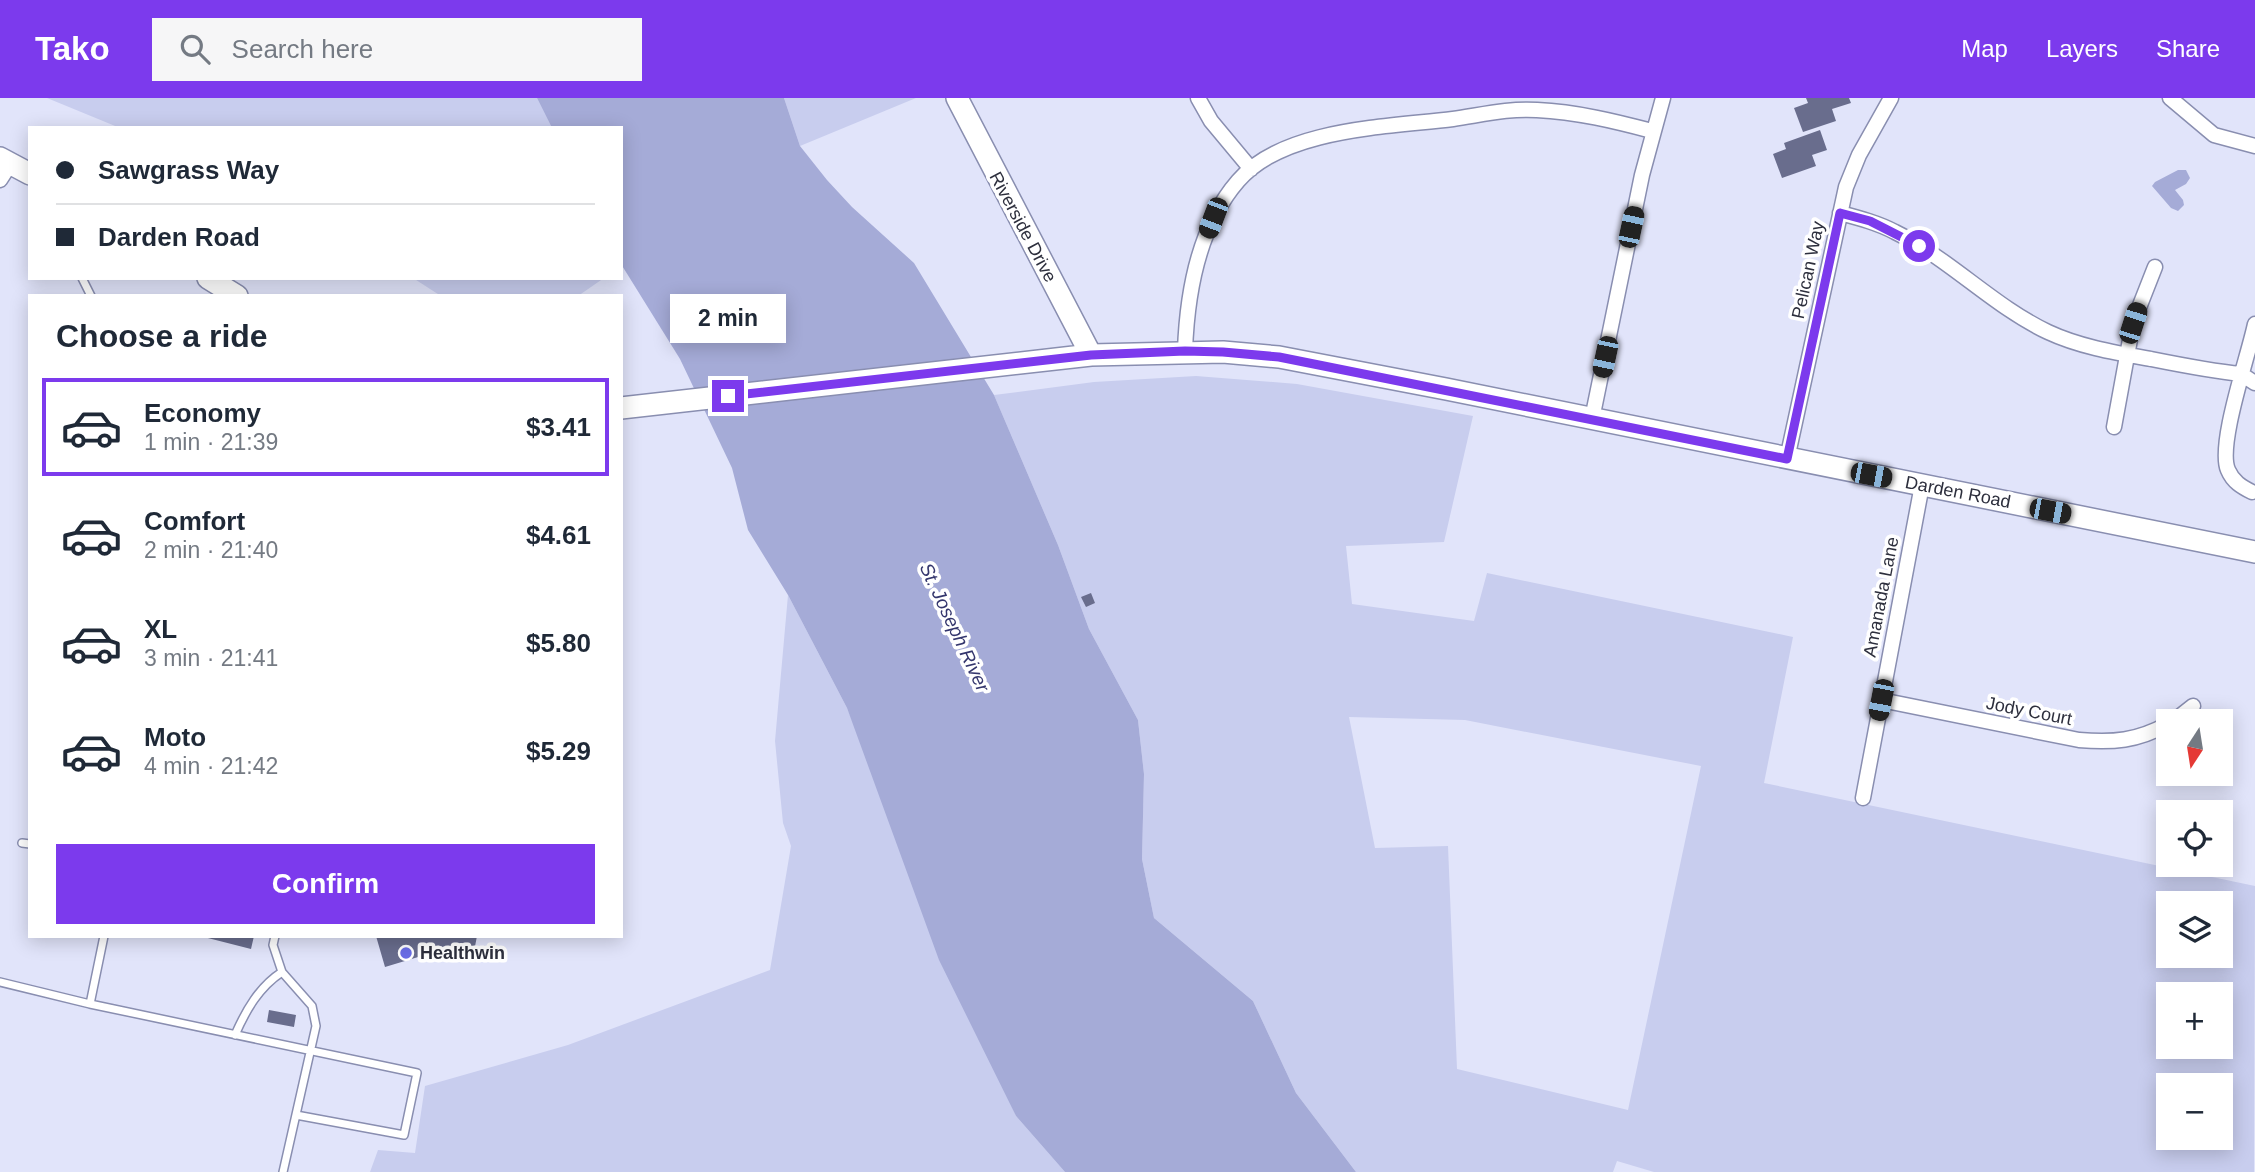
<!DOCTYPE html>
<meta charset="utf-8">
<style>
:root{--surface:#fff;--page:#f6f6f7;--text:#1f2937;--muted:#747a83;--line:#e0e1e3;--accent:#7c3aed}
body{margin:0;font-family:Helvetica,sans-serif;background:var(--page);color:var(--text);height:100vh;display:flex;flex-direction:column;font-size:26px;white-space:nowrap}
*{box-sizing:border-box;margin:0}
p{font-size:23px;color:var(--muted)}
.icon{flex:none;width:38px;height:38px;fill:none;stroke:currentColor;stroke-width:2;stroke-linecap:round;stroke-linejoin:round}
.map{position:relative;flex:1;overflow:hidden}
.side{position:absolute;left:28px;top:196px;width:595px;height:644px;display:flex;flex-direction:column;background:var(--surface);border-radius:0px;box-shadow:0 4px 18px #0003}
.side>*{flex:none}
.top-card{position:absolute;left:28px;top:28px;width:595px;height:154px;border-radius:0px;box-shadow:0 4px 18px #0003;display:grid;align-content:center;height:154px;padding:0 28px;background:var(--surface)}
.needle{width:46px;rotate:192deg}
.fabs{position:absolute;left:2156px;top:611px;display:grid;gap:14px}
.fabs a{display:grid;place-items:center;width:77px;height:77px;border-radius:0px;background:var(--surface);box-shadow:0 4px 18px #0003;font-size:35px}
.end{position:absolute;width:32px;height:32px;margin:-16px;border:9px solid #7c3aed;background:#fff;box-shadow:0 0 0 4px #fff}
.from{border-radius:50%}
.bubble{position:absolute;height:49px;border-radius:0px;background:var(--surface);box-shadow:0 4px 18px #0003;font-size:23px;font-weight:800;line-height:49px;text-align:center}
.car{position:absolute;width:21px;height:42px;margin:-21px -10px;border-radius:9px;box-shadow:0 0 5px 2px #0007;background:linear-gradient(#222 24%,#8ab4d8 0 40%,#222 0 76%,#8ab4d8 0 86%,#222 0)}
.top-card b{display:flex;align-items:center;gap:24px;height:66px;font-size:26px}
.top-card b+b{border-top:2px solid var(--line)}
.top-card i{width:18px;height:18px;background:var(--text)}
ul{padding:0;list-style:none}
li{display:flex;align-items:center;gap:21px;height:98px;margin:0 14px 10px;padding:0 14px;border:4px solid transparent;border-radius:0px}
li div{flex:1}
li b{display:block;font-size:26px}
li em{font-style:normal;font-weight:800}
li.active{border-color:var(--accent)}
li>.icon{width:63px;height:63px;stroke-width:1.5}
h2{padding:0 28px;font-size:32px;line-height:84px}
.action{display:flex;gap:14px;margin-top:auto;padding:14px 28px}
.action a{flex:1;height:80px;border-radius:0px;background:var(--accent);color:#fff;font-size:28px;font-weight:800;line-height:80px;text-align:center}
header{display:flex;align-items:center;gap:42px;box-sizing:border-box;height:98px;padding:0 35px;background:var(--accent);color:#fff}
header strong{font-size:33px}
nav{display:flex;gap:38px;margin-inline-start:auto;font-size:24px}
.search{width:490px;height:63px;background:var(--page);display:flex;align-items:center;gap:18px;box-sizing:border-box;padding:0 24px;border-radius:0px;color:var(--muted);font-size:26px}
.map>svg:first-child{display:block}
.green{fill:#c8cdee;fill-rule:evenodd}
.water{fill:#a5abd7}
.building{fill:#696d8d}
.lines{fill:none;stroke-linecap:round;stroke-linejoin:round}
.lane-casing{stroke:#898eb0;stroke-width:10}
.street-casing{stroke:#898eb0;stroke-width:17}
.secondary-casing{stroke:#898eb0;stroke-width:24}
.lane{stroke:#fff;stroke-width:7}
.street{stroke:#fff;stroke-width:14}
.secondary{stroke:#fff;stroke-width:21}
.route{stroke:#7c3aed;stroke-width:9}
.poi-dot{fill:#6a6de6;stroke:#fff;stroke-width:2.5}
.labels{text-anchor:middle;stroke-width:7;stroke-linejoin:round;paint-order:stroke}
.street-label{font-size:18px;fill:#2d2f3d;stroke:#fff}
.poi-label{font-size:18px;font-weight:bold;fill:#2d2f3d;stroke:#fff;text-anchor:start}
.water-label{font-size:19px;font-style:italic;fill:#34366d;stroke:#fff}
</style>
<header>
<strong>Tako</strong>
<div class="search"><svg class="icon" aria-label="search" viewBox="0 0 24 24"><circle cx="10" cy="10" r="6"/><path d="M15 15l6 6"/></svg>Search here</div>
<nav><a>Map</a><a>Layers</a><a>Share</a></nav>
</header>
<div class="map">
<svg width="2255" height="1074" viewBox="0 0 2255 1074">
<rect width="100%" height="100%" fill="#e1e4fa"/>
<path class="green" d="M 47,0 L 537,0 L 552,30 L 120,30 Z
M 784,0 L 916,0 L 800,48 Z
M 413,180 L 604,180 L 578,198 L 441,198 Z
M 1196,278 L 1297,286 L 1473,318 L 1444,444 L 1346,448 L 1352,506 L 1474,523 L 1487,475 L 1793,539 L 1764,685 L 2255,788 L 2254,1074 L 1654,1074 L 1617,1063 L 1613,1074 L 1356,1074 L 1296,995 L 1253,903 L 1154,820 L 1142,761 L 1144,676 L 1138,622 L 1089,531 L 1058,447 L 994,297 L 1094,284 ZM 1349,619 L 1465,622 L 1701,668 L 1628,1012 L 1457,971 L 1448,748 L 1375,750 ZM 2168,805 L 2221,805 L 2221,858 L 2168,858 ZM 2168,896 L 2221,896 L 2221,948 L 2168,948 ZM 2168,987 L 2221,987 L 2221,1040 L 2168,1040 Z
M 788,497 L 847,610 L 1016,1018 L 1065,1074 L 370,1074 L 378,1052 L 415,1055 L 425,988 L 568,947 L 770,872 L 791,748 L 783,725 L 775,643 Z"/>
<path class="water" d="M 537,0 L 784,0 L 800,48 L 827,82 L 852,109 L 914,165 L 994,297 L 1058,447 L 1089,531 L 1138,622 L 1144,676 L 1142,761 L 1154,820 L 1253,903 L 1296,995 L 1356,1074 L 1065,1074 L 1016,1018 L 939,862 L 847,610 L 788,497 L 748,432 L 732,370 L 680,261 L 621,166 L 621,30 L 552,30 Z
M 2178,72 L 2186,72 L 2190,80 L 2186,86 L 2175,92 L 2183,102 L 2184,107 L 2178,113 L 2171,110 L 2152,88 L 2155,84 Z"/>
<path class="building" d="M 1806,0 L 1849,0 L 1851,5 L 1832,11 L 1836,23 L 1803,34 L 1794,10 L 1808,5 Z
M 1820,32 L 1827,52 L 1812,57 L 1816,68 L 1782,80 L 1773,56 L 1786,51 L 1784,45 Z
M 1091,495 L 1095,505 L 1086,509 L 1081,499 Z
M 200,838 L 254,838 L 251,851 Z
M 376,838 L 477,838 L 472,864 L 451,860 L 448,850 L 385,869 Z
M 269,912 L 296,917 L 294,929 L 267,924 Z"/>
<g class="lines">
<g class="lane-casing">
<path id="lane" d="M 82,180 L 91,198
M 22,745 L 30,746
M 275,838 L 273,847 L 282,874
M 0,884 L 90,906 L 417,975 L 404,1037 L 296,1017
M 90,906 L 104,838
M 235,937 C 246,912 259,889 282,874 L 312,908 L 316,928 L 283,1074"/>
</g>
<g class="street-casing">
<path id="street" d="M 1198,0 L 1211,23 L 1251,71
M 2170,0 L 2214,37 L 2255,48
M 0,82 L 11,65
M 1840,115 C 1859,120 1878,125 1895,134 C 1950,161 1993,208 2048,234 C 2080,249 2117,255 2151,261 C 2181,267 2211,273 2241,276 L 2255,285
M 1185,253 C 1187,195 1199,128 1238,83 C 1283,30 1389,29 1453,21 C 1481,17 1509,10 1537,12 C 1577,14 1614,23 1652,33
M 1592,321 L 1642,77 L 1663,0
M 2114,329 L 2133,225 L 2155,169
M 1787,361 L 1846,89 L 1859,57 L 1891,0
M 2252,394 C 2242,389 2233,384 2228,372 C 2217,347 2249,256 2255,226
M 1881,602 L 2079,642 C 2113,645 2137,643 2168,626
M 2174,623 L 2193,608
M 1863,700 L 1922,387"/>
</g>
<g class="secondary-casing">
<path id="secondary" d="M 957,0 L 1091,257
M 0,60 L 30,76
M 208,180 L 237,198
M 621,310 L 1091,257 L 1223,254 L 1279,259 L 1446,291 L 2255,454"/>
</g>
<use href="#lane" class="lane"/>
<use href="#street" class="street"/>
<use href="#secondary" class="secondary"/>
</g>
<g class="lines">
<path class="route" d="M 728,298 L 1091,257 L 1185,253 L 1223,254 L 1279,259 L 1787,361 L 1840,115 L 1870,123 L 1919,148"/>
</g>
<circle class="poi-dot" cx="406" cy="855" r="7"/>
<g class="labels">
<g class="street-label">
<text transform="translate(1023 129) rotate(62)" y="6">Riverside Drive</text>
<text transform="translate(1808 172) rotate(-78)" y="6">Pelican Way</text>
<text transform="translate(1958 394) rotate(11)" y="6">Darden Road</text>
<text transform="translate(1881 499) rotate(-79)" y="6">Amanada Lane</text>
<text transform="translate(2029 613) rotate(11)" y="6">Jody Court</text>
</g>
<g class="poi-label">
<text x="420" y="861">Healthwin</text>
</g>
<g class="water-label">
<text transform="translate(955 529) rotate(65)" y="7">St. Joseph River</text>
</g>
</g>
</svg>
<div class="fabs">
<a><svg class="needle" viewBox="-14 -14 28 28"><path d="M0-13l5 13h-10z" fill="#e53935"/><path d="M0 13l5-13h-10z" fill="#747a83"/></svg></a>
<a><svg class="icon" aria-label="locate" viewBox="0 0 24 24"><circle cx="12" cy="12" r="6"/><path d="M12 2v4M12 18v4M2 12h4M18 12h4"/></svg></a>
<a><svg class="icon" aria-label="layers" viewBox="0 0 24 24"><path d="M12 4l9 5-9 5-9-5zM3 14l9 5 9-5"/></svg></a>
<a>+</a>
<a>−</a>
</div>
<i class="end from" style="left:1919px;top:148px"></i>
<i class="end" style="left:728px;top:298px"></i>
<div class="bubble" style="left:670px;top:196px;width:116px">2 min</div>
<i class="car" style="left:1213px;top:120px;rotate:201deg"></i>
<i class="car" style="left:1631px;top:129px;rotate:12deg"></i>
<i class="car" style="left:2133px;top:225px;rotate:18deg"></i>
<i class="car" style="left:1605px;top:259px;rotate:192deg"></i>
<i class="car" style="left:1871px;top:377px;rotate:101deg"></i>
<i class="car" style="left:2050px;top:413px;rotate:101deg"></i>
<i class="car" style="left:1881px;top:602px;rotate:191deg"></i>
<div class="top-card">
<b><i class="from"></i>Sawgrass Way</b>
<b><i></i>Darden Road</b>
</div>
<section class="side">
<h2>Choose a ride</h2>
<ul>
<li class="active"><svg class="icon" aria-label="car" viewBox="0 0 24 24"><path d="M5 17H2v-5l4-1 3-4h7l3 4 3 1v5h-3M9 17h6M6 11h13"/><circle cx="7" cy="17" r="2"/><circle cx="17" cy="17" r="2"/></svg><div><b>Economy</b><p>1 min · 21:39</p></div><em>$3.41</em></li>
<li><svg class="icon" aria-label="car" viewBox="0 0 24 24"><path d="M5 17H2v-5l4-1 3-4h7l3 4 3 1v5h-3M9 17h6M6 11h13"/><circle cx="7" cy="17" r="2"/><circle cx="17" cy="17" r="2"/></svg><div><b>Comfort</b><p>2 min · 21:40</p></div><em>$4.61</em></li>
<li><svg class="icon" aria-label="car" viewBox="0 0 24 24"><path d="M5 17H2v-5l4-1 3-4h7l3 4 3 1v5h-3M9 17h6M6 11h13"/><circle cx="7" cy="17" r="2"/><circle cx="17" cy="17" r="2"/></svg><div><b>XL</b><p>3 min · 21:41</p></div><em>$5.80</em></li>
<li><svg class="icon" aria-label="car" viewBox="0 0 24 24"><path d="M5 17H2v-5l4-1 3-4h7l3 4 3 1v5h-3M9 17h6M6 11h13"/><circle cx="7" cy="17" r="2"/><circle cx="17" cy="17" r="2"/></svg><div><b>Moto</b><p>4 min · 21:42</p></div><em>$5.29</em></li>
</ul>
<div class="action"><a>Confirm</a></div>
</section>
</div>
